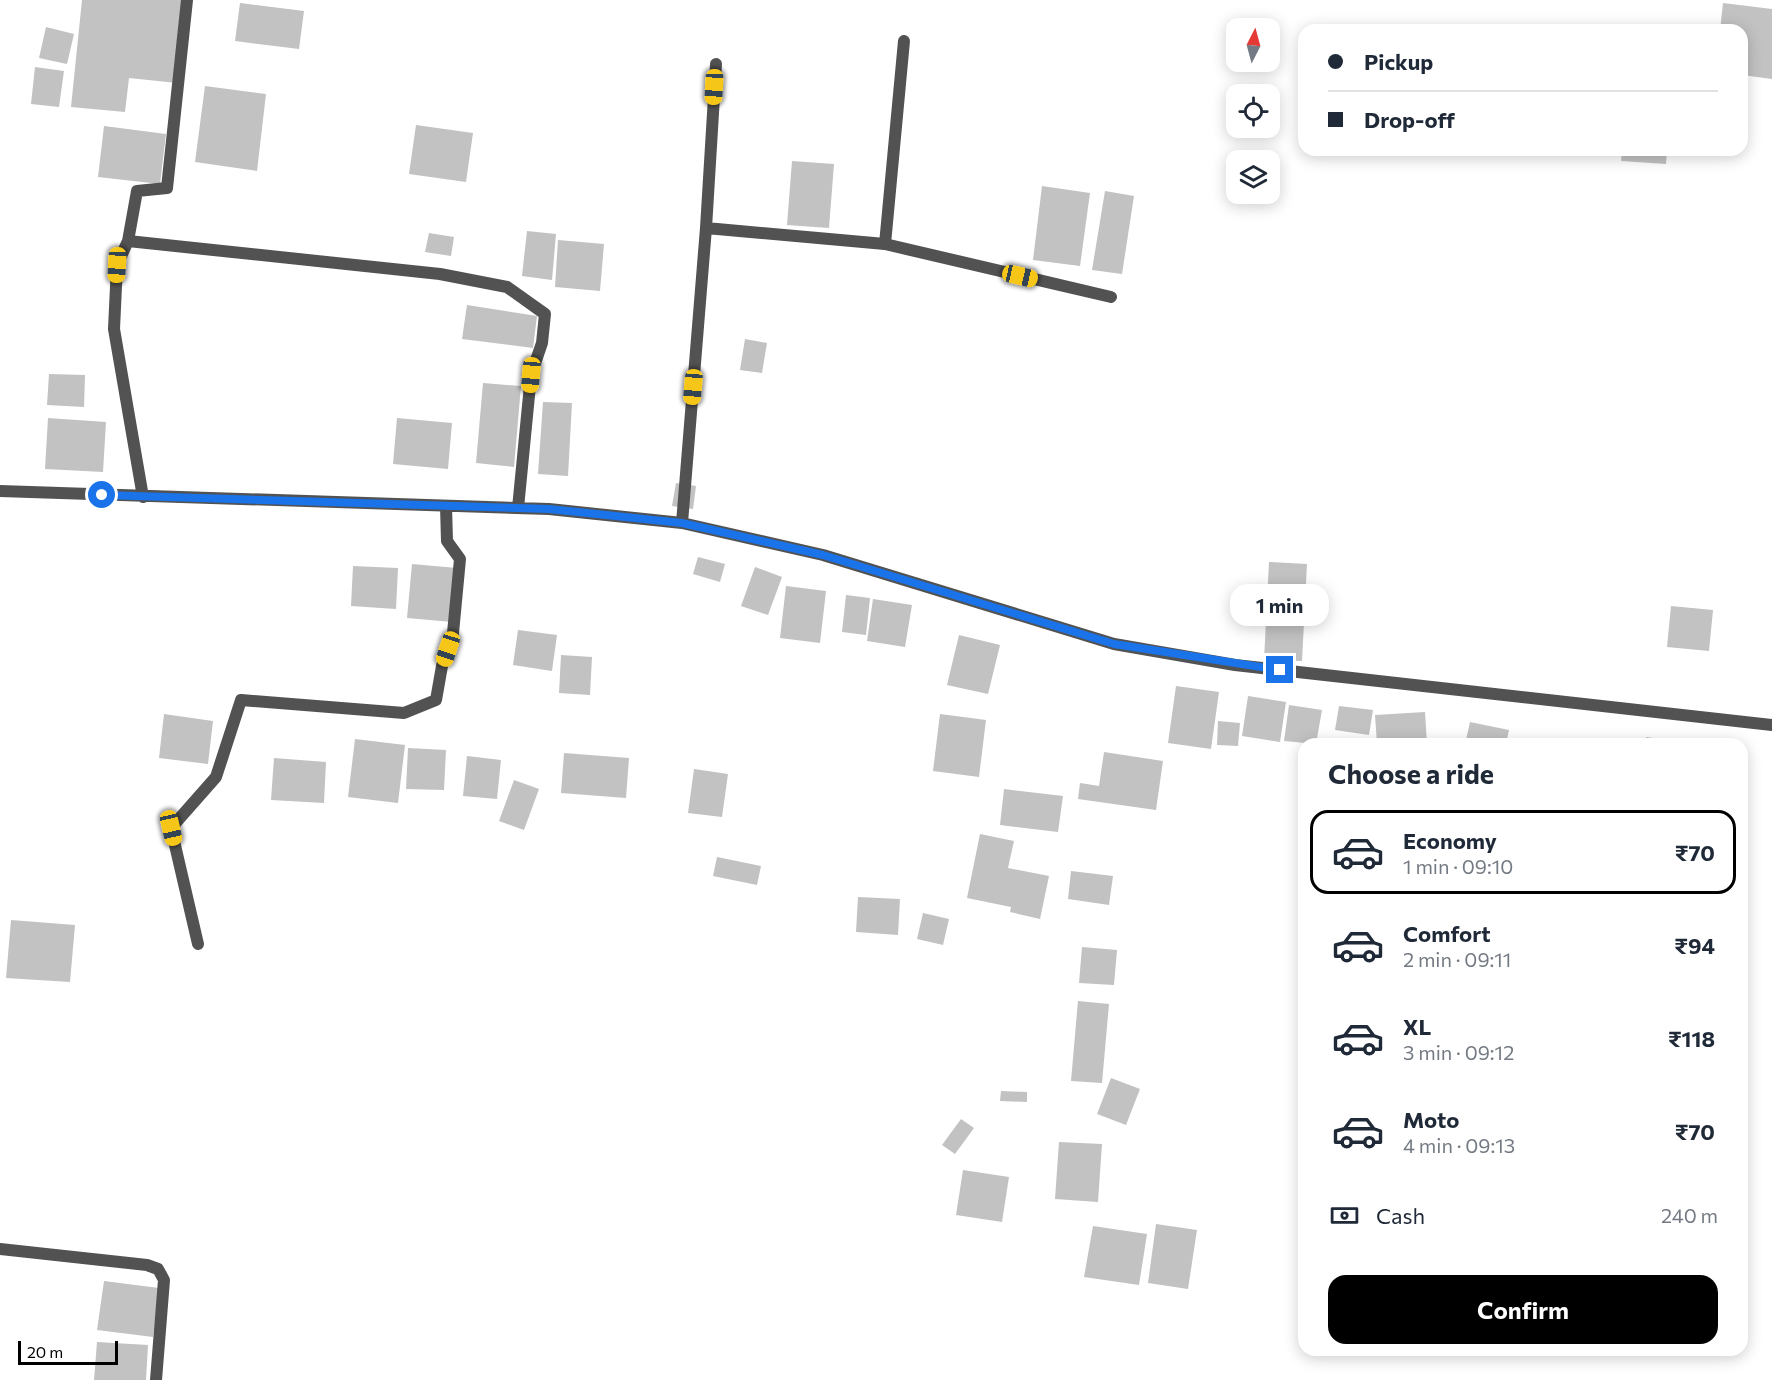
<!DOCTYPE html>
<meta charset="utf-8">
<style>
:root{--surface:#fff;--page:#f6f6f7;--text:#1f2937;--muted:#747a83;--line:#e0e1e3;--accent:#000}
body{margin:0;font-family:Commissioner,sans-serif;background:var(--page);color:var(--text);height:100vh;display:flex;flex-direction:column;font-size:22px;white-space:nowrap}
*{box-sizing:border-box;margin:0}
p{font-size:20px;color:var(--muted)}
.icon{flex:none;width:33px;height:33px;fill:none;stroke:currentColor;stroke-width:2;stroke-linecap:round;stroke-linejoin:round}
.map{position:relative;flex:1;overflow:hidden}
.drawer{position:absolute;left:1298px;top:738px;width:450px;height:618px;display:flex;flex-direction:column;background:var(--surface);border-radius:18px;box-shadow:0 3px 15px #0003}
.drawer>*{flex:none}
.top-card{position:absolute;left:1298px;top:24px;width:450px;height:132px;border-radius:18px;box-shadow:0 3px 15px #0003;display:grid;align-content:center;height:132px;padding:0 30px;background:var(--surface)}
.needle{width:39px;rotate:6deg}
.tools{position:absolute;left:1226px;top:18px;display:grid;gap:12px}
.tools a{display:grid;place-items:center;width:54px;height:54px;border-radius:12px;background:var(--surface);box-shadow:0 3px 15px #0003;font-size:30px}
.scale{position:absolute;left:18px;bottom:15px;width:100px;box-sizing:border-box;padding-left:6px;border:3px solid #000;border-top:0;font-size:16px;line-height:21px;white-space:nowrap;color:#000;-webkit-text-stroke:4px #fff;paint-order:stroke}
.end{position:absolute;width:27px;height:27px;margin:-14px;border:8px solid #1a73e8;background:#fff;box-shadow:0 0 0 3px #fff}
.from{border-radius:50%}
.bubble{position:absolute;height:42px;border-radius:18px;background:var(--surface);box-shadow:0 3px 15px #0003;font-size:20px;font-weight:700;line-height:42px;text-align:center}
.car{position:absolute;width:18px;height:36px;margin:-18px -9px;border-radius:8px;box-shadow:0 0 4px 2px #0007;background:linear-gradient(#f5c518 24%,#345 0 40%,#f5c518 0 76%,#345 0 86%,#f5c518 0)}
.top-card b{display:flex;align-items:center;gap:21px;height:57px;font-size:22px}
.top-card b+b{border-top:2px solid var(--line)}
.top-card i{width:15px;height:15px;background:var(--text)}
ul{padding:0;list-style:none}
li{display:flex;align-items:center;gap:18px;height:84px;margin:0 12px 9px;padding:0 18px;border:3px solid transparent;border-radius:18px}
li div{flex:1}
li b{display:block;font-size:22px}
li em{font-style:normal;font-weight:700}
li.on{border-color:var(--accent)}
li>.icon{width:54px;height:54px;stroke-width:1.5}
h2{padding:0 30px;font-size:27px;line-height:72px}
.pay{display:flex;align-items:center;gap:15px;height:66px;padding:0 30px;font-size:22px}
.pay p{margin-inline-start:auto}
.primary-button{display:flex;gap:12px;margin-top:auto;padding:12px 30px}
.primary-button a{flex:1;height:69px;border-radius:18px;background:var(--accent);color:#fff;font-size:24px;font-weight:700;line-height:69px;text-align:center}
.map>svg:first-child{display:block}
.building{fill:#c2c2c2}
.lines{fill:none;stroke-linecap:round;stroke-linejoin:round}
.lane{stroke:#525252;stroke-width:12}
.street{stroke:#525252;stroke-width:12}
.route{stroke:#1a73e8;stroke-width:8}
</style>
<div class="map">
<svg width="1772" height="1380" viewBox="0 0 1772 1380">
<rect width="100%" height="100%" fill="#fff"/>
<path class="building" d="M 82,0 L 186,0 L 177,83 L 129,78 L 125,112 L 71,107 Z
M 240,3 L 304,11 L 299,49 L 235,41 Z
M 1723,3 L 1772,9 L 1772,79 L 1742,75 L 1742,30 L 1720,30 Z
M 46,27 L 74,34 L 67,64 L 39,58 Z
M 35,67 L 64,71 L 59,107 L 31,104 Z
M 205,86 L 266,94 L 257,171 L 195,162 Z
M 416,125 L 473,133 L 466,182 L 409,174 Z
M 104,126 L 166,134 L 160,184 L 98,177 Z
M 1622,150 L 1667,150 L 1666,164 L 1621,161 Z
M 792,161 L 834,164 L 829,228 L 787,225 Z
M 1042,186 L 1090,193 L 1080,266 L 1033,260 Z
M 1105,191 L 1134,196 L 1122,274 L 1092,270 Z
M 527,231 L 556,234 L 552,280 L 522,276 Z
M 429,233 L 454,237 L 451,256 L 425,252 Z
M 558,240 L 604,244 L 600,291 L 555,287 Z
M 467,305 L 537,316 L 533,348 L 462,339 Z
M 745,339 L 767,343 L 762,373 L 740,370 Z
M 49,374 L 85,375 L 84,407 L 47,405 Z
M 483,383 L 521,386 L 514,467 L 476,463 Z
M 543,402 L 572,403 L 568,476 L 538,474 Z
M 48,418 L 106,422 L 103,472 L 45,469 Z
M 397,418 L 452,423 L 448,469 L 393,464 Z
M 676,483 L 696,486 L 693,509 L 672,506 Z
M 698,557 L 725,564 L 720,582 L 693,574 Z
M 1269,562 L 1307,564 L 1302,661 L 1264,660 Z
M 412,564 L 457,568 L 452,622 L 407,618 Z
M 353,566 L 398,568 L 396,609 L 351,606 Z
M 755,567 L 782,577 L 768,615 L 741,606 Z
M 786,586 L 826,591 L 820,643 L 780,638 Z
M 846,595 L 870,598 L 866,635 L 842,632 Z
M 873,599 L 912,605 L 905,647 L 867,641 Z
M 1671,606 L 1713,610 L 1709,651 L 1667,647 Z
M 518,630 L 557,635 L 552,671 L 513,665 Z
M 959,635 L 1000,645 L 988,694 L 947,685 Z
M 561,655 L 592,657 L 590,695 L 559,693 Z
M 1176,686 L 1219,692 L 1211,749 L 1168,743 Z
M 1248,696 L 1286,702 L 1280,742 L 1242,736 Z
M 1289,705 L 1322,710 L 1316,744 L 1284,741 Z
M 1339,706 L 1373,710 L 1369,735 L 1335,730 Z
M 1425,712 L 1427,744 L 1377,744 L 1375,715 Z
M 164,714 L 213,721 L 208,764 L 159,758 Z
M 940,714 L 986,720 L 979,777 L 933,771 Z
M 1218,721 L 1240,723 L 1238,746 L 1217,745 Z
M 1470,722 L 1509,730 L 1506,744 L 1465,744 Z
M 1646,737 L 1686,743 L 1685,744 L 1645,744 Z
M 355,739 L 405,745 L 398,803 L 348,797 Z
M 408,748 L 446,750 L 444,790 L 406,789 Z
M 1104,752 L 1163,761 L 1156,810 L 1078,799 L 1080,783 L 1099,786 Z
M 564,753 L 629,758 L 626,798 L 561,793 Z
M 467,756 L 501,760 L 497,799 L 463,796 Z
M 274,758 L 326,762 L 324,803 L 271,800 Z
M 694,769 L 728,774 L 722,817 L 688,813 Z
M 1742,773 L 1748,774 L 1743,807 L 1742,807 Z
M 514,780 L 539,789 L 524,830 L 499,821 Z
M 1004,789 L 1063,796 L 1058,832 L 1000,825 Z
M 980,834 L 1014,841 L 1008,868 L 1049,876 L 1040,919 L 1010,912 L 1011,907 L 967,898 Z
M 717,857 L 761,866 L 757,885 L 713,876 Z
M 1071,871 L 1113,876 L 1109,905 L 1068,899 Z
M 858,897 L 900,899 L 898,935 L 856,932 Z
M 923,913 L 949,919 L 943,945 L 917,939 Z
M 11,920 L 75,925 L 70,982 L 6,978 Z
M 1082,947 L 1117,950 L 1114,985 L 1079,983 Z
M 1078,1001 L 1109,1004 L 1102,1083 L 1071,1081 Z
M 1111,1078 L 1140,1089 L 1126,1125 L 1097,1114 Z
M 1001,1091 L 1027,1092 L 1027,1102 L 1000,1101 Z
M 961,1119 L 974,1128 L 955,1154 L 942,1145 Z
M 1059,1142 L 1102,1144 L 1098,1202 L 1055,1199 Z
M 963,1170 L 1009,1177 L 1002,1222 L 956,1215 Z
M 1156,1224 L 1197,1230 L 1188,1289 L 1148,1283 Z
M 1093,1226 L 1147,1234 L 1139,1285 L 1084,1277 Z
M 104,1281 L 159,1288 L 153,1337 L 97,1330 Z
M 97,1342 L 148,1345 L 146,1380 L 94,1380 Z"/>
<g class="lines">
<path class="lane" d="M 885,244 L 904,41"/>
<path class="street" d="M 706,228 L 885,244 L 1111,297
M 128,241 L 137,191 L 167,188 L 187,0
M 0,491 L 549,509 L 682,523 L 823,555 L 1114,644 L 1235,665 L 1772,725
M 143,497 L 114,329 L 117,265 L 128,241 L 440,274 L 507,287 L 545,314 L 542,343 L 531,375 L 518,508
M 682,523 L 706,228 L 716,64
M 198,944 L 171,828 L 216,777 L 241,700 L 404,713 L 436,700 L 442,666 L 453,633 L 460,559 L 447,541 L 446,506
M 0,1249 L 147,1265 L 158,1269 L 164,1280 L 156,1380"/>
</g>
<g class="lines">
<path class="route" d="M 102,495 L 549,509 L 682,523 L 823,555 L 1114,644 L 1280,670"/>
</g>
</svg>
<div class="tools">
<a><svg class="needle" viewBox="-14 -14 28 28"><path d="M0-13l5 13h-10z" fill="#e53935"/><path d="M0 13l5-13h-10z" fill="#747a83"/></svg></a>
<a><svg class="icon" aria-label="locate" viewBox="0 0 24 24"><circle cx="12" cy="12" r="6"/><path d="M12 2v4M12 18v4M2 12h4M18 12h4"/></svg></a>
<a><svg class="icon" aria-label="layers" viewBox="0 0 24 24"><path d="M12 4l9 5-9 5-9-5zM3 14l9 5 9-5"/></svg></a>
</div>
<div class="scale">20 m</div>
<i class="end from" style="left:102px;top:495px"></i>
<i class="end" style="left:1280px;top:670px"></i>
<div class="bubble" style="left:1230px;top:584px;width:99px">1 min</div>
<i class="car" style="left:714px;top:87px;rotate:183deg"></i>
<i class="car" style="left:117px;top:265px;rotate:183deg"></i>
<i class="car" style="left:1020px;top:276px;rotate:103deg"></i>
<i class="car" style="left:531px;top:375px;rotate:185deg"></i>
<i class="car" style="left:693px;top:387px;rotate:185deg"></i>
<i class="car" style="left:448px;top:649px;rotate:198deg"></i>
<i class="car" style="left:171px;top:828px;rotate:167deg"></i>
<div class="top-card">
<b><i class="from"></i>Pickup</b>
<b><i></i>Drop-off</b>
</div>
<section class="drawer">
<h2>Choose a ride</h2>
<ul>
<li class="on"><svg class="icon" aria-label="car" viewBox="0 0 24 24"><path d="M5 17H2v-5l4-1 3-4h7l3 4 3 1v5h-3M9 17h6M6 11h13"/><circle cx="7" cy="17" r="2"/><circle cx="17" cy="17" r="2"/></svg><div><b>Economy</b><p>1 min · 09:10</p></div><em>₹70</em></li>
<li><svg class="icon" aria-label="car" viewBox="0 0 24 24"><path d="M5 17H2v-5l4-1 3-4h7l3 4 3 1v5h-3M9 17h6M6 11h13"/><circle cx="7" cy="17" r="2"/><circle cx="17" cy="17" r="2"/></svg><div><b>Comfort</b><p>2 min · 09:11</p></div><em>₹94</em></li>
<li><svg class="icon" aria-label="car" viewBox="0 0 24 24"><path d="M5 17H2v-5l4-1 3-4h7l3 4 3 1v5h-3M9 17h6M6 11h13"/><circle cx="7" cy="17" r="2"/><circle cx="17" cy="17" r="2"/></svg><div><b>XL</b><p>3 min · 09:12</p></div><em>₹118</em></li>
<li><svg class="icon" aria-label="car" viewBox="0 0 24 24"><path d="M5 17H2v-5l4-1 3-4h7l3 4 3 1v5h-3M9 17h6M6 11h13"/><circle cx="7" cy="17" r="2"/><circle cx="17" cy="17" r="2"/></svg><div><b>Moto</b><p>4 min · 09:13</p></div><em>₹70</em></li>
</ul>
<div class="pay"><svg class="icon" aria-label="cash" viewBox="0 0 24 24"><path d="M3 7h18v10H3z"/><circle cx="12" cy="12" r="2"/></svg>Cash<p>240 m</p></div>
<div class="primary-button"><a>Confirm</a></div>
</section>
</div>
